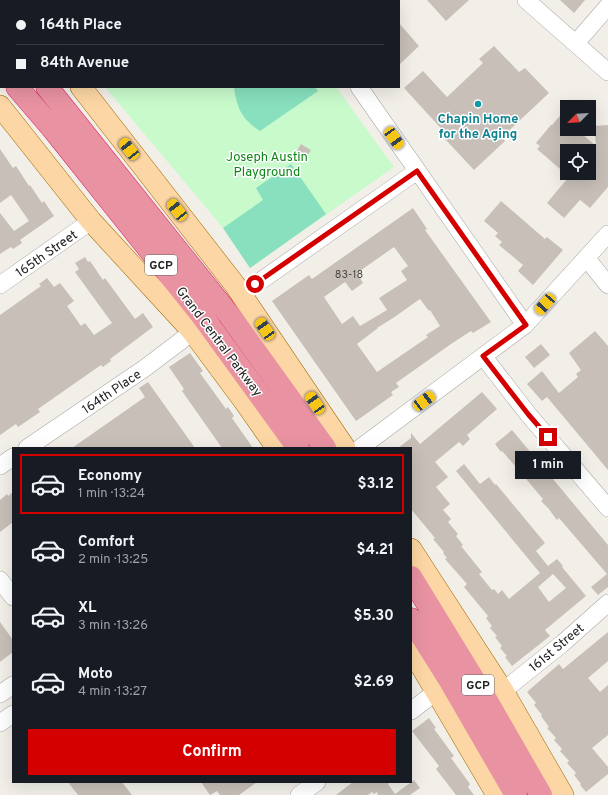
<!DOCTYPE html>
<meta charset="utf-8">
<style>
:root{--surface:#171b24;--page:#242831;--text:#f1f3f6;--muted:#9ea1a6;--line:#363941;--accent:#d40000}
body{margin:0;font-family:Overpass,sans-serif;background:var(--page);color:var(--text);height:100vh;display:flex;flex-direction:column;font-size:15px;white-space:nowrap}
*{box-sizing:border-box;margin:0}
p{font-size:13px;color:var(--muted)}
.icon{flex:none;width:22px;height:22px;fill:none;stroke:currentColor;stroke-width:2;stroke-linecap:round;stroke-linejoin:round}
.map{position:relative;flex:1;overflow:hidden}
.sheet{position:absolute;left:12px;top:447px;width:400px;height:336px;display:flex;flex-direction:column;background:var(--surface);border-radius:0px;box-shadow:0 4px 16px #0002}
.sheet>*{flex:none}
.banner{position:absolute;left:0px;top:0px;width:400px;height:88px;box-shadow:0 4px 16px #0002;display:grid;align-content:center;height:88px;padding:0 16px;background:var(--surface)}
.needle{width:26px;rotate:246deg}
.tools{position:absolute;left:560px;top:100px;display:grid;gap:8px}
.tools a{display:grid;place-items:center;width:36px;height:36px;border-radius:0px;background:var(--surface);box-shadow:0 4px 16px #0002;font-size:20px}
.end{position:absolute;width:18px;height:18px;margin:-9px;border:5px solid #d40000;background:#fff;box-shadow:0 0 0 2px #fff}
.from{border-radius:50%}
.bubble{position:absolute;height:28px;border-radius:0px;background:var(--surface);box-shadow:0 4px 16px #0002;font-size:13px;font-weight:700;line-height:28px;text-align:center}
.car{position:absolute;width:12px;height:24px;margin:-12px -6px;border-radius:5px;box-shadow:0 0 3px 1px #0007;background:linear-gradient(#f5c518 24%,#345 0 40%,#f5c518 0 76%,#345 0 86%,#f5c518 0)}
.banner b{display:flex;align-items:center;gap:14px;height:38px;font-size:15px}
.banner b+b{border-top:1px solid var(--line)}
.banner i{width:10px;height:10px;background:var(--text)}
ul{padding:7px 0 0;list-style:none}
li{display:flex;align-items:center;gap:12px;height:60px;margin:0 8px 6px;padding:0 8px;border:2px solid transparent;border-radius:0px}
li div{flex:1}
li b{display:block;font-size:15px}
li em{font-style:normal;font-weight:700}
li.current{border-color:var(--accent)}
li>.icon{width:36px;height:36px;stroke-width:1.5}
.action{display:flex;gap:8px;margin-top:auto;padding:8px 16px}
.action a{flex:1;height:46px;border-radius:0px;background:var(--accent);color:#fff;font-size:16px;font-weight:700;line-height:46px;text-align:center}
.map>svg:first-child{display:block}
.park{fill:#c8facc}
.pitch{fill:#88e0be}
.building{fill:#c7bfb8;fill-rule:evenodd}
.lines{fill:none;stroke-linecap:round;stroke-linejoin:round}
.minor-casing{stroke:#a9a9a9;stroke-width:18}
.major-casing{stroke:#a06b00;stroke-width:22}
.highway-casing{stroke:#dc2a67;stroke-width:23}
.minor{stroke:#fff;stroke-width:17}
.major{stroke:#fcd6a4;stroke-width:21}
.highway{stroke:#e892a2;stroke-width:22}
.route{stroke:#d40000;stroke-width:5}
.culture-dot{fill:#0f9aa8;stroke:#fff;stroke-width:1.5}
.labels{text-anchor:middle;stroke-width:3;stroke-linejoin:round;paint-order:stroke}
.number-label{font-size:11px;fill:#4b4948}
.shield{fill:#fff;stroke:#646464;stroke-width:1}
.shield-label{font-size:12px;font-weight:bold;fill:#222}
.culture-label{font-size:13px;font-weight:bold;fill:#0d838f;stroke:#fff}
.park-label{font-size:13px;fill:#0c8416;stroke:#fff}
.street-label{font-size:13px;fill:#222;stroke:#fff}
</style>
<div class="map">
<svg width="608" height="795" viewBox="0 0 608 795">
<rect width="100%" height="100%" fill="#f2efe9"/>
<path class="park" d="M 105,87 L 336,87 L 394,167 L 250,268 L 223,228 Z"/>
<path class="pitch" d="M 234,87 L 315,87 L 318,91 L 260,131 C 242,119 237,109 234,87 Z
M 291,164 L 326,214 L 250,268 L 223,228 L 263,200 L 256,188 Z"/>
<path class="building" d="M 427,0 L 469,0 L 446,21 Z
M 560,0 L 585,0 L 574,13 Z
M 399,23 L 419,46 L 399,65 Z
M 494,46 L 519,72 L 525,68 L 549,93 L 502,137 L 505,141 L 474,170 L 445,139 L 448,136 L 404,88 L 423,71 L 447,97 L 483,63 L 479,59 Z
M 567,108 L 567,129 L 576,129 L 596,146 L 594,126 L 608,125 L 608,187 L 590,208 L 580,200 L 564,218 L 547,203 L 572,173 L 589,173 L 589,151 L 567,151 L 567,175 L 537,149 L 540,146 L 536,143 L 551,125 L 552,125 Z
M 301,144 L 311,150 L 305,160 L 295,154 Z
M 0,149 L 13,168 L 16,166 L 29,186 L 30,185 L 42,203 L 44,201 L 54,216 L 20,240 L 22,243 L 13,249 L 11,247 L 0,254 L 0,213 L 14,231 L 29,221 L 11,195 L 0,203 Z
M 501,201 L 545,239 L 547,237 L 563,250 L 533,285 L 518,271 L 523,265 L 499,245 L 502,242 L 495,236 L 498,233 L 484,221 Z
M 413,208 L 427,229 L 425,230 L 491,322 L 473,333 L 471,331 L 451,344 L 396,383 L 399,387 L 391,392 L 393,395 L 356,421 L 272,301 L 309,275 L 312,279 ZM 394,247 L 408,266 L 401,271 L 407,280 L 379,298 L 387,310 L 360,326 L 353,316 L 342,324 L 324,297 L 345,282 L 352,291 L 363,283 L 357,273 ZM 420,299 L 429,311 L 430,310 L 440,326 L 426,335 L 428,337 L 377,372 L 357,344 L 378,328 L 377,328 L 393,318 Z
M 85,257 L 88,262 L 90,261 L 103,280 L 105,278 L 135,319 L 143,313 L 153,327 L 110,359 L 111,361 L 103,367 L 101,365 L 38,409 L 40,412 L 18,427 L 16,424 L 0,435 L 0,315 L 41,286 L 39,284 L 47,278 L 54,287 L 60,283 L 74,301 L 67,306 L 81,326 L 85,323 L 94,335 L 112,323 L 75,272 L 79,269 L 75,263 Z
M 595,331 L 608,346 L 608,470 L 547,397 L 542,401 L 527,384 L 542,371 L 559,393 L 578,377 L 576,374 L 581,370 L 569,353 Z
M 541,344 L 550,355 L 534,368 L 525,357 Z
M 190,353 L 203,371 L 200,373 L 226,409 L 228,407 L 234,416 L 232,418 L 253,448 L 222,448 L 182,391 L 184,389 L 169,367 Z
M 148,382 L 195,448 L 72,448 L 145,397 L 139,388 Z
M 482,392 L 497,409 L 467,435 L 470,439 L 463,446 L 459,442 L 435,462 L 448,477 L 436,487 L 450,504 L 443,510 L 451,519 L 448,522 L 458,534 L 456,536 L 463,545 L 461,546 L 482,572 L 479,574 L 492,590 L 494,589 L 498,594 L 502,590 L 509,599 L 540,573 L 456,471 L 464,464 L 480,484 L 489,477 L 495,485 L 496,484 L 545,543 L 536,551 L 548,566 L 557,559 L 563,566 L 562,567 L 586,596 L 545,630 L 550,636 L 512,666 L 505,657 L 507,656 L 500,648 L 502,646 L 495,637 L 497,636 L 490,628 L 492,626 L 486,618 L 488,616 L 464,587 L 467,584 L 445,559 L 447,558 L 443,553 L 444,552 L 433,539 L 435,538 L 411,509 L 411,448 L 398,448 L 411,438 L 411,433 L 420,444 ZM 553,574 L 566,588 L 549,602 L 538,587 Z
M 512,430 L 608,545 L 608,587 L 598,595 L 591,587 L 607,574 L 559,518 L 557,520 L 548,508 L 541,501 L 543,499 L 516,467 L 502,451 L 501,452 L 495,444 Z
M 13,492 L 13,522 L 0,532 L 0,500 L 7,494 L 8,496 Z
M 0,622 L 13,640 L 13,652 L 0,662 Z
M 608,632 L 608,661 L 588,678 L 600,692 L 608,685 L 608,735 L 592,748 L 608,767 L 608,774 L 586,792 L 580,785 L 581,784 L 574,775 L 576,773 L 567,763 L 569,761 L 560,751 L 562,749 L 554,740 L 556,738 L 547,728 L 549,727 L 541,716 L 542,715 L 534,705 L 536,703 L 527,692 L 559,664 L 563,669 Z
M 429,718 L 436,728 L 434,729 L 454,756 L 451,758 L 470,784 L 468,787 L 474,795 L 456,795 L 436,769 L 439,766 L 412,731 Z
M 414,780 L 420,788 L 410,795 L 378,795 L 377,792 L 374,794 L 372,792 L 368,795 L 336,795 L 353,782 L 390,782 L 388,784 L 395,794 Z
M 68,782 L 122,782 L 132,795 L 78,795 Z
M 201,782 L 257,782 L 239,795 L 220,795 L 217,791 L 210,795 Z"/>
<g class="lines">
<g class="minor-casing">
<path id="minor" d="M 300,0 L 301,1
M 526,0 L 608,72
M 576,43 L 608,6
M 359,87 L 525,325
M 587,259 L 608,285
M 0,285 L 91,221
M 242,294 L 417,171
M 483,356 L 528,414 L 608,508
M 27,448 L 145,368 L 182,340 L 192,331
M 360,448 L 525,325 L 608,234
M 0,466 L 13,457
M 0,580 L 13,597
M 503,691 L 563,643 L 608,603
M 0,694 L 13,685
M 411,711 L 437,691
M 0,723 L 13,714
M 299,795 L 317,782"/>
</g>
<g class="major-casing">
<path id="major" d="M 0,0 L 1,1
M 81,87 L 235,285 L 345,448
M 0,106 L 91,221 L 192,331 L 244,401 L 277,448
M 411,549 L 503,691 L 563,795
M 411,649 L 497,795"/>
</g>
<g class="highway-casing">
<path id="highway" d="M 0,36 L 1,37
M 0,68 L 1,69
M 17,87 L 53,129 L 203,317 L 298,448
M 47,87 L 230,316 L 325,448
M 411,577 L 487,701 L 541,795
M 411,619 L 450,681 L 516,795"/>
</g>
<use href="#minor" class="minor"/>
<use href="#major" class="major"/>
<use href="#highway" class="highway"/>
</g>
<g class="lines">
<path class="route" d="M 255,284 L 417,171 L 526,325 L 483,356 L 528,414 L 548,437"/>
</g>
<circle class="culture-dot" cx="478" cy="104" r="4"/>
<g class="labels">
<g class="number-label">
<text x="349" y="278">83-18</text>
</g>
<g class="shield">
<rect x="145" y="255" width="32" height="20" rx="3"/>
<rect x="462" y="675" width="32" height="20" rx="3"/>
</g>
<g class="shield-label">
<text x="161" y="269">GCP</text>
<text x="478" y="689">GCP</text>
</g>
<g class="culture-label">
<text x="478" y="123">Chapin Home<tspan x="478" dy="15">for the Aging</tspan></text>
</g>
<g class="park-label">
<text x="267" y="161">Joseph Austin<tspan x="267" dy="15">Playground</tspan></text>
</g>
<g class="street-label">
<text transform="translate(46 253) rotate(-35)" y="5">165th Street</text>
<text transform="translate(220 341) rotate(53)" y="5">Grand Central Parkway</text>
<text transform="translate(111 391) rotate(-34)" y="5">164th Place</text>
<text transform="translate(556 647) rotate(-40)" y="5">161st Street</text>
</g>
</g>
</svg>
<div class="tools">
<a><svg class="needle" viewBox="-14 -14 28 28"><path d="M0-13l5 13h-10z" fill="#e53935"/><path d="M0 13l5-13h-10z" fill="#9ea1a6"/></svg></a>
<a><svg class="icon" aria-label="locate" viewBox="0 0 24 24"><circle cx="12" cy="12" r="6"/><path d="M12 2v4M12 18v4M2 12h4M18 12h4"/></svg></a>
</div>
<i class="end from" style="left:255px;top:284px"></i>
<i class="end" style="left:548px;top:437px"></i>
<div class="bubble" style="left:515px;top:451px;width:66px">1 min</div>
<i class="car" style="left:394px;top:138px;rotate:145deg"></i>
<i class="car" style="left:129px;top:149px;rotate:322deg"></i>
<i class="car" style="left:177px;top:210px;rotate:322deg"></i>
<i class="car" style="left:545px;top:304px;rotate:222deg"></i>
<i class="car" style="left:265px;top:329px;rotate:326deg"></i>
<i class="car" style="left:424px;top:401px;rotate:53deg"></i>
<i class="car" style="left:315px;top:403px;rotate:326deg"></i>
<div class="banner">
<b><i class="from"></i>164th Place</b>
<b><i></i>84th Avenue</b>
</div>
<section class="sheet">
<ul>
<li class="current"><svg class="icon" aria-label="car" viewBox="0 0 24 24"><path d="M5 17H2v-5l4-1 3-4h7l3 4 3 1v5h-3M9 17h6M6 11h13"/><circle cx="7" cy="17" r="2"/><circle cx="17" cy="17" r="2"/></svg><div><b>Economy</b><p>1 min · 13:24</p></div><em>$3.12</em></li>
<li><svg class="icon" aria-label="car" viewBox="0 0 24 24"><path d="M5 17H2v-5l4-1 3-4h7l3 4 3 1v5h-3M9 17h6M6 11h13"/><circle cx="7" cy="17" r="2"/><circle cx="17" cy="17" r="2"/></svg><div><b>Comfort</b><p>2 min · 13:25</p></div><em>$4.21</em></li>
<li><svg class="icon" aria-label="car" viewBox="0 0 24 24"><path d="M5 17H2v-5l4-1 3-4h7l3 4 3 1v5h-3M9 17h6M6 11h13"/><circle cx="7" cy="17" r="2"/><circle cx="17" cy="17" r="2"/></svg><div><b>XL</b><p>3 min · 13:26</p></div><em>$5.30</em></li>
<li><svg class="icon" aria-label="car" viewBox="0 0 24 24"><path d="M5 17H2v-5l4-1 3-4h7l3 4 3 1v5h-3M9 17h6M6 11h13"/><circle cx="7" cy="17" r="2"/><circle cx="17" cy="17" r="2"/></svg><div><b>Moto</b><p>4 min · 13:27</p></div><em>$2.69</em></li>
</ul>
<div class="action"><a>Confirm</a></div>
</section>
</div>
